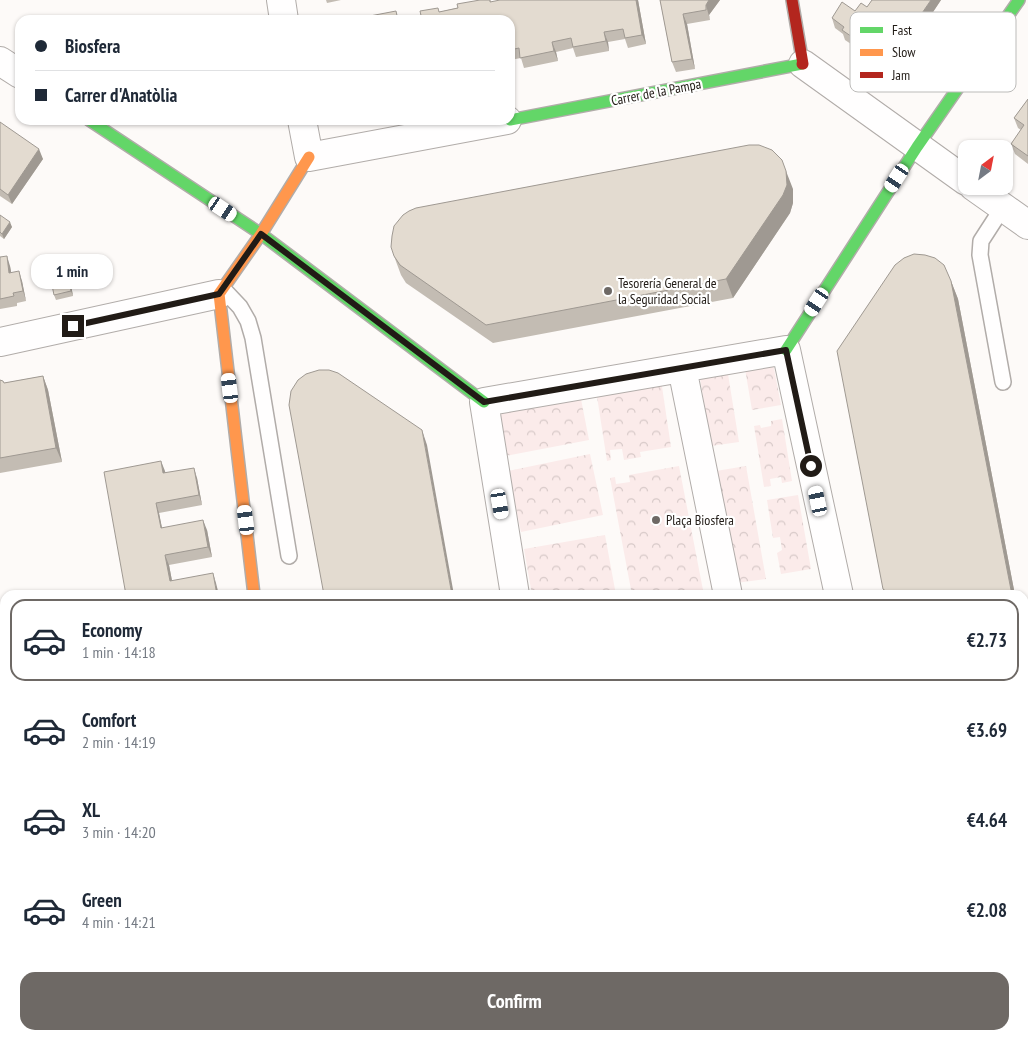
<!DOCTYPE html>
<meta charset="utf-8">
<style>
:root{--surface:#fff;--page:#f6f6f7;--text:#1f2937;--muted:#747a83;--line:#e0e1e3;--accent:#6e6965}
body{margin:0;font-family:"PT Sans Narrow",sans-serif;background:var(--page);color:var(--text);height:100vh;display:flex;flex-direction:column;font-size:19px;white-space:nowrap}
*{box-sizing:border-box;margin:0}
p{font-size:16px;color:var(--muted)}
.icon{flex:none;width:28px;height:28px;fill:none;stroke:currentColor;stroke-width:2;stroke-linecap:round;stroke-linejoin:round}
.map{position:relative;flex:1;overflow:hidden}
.details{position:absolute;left:0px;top:590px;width:1029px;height:450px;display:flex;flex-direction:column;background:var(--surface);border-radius:15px 15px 0 0;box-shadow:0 1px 4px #0004}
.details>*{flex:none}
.top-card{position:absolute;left:15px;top:15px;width:500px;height:110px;border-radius:15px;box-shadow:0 1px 4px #0004;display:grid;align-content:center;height:110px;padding:0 20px;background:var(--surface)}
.needle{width:32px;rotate:32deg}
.tools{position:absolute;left:958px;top:140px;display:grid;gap:10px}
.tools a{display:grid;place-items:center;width:55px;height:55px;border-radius:10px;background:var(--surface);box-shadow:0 1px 4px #0004;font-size:25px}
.end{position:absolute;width:22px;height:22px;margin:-11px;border:6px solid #211b16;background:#fff;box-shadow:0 0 0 2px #fff}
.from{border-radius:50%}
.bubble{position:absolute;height:35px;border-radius:15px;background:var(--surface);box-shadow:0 1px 4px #0004;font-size:16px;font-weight:700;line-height:35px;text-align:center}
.car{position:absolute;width:15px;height:30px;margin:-15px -8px;border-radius:6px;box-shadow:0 0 4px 1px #0007;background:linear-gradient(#fff 24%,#345 0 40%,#fff 0 76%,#345 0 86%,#fff 0)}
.top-card b{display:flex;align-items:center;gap:18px;height:48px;font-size:19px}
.top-card b+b{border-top:1px solid var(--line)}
.top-card i{width:12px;height:12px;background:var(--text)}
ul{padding:9px 0 0;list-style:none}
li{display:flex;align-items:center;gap:15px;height:82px;margin:0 10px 8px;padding:0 10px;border:2px solid transparent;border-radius:15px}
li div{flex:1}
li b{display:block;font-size:19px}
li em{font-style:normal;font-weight:700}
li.current{border-color:var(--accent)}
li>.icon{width:45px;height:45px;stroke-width:1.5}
.primary-button{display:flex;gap:10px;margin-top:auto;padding:10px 20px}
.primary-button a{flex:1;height:58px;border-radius:15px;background:var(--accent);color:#fff;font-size:20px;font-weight:700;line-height:58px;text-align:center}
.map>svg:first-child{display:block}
.park{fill:url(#park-crowns)}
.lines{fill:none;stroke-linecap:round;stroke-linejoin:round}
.lane-casing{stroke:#b1aca9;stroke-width:18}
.street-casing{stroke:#b1aca9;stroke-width:30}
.fast-casing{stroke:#b1aca9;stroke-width:14}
.slow-casing{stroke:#b1aca9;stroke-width:14}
.jam-casing{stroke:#b1aca9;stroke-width:14}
.lane{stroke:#fffefe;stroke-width:15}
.street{stroke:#fffefe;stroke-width:28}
.fast{stroke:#63d668;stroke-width:11}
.slow{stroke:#ff974d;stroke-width:11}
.jam{stroke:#b3261e;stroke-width:11}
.wall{fill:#c3bcb3}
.shaded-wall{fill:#9f9992}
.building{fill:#e3dbd0;stroke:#9f9992}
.route{stroke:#211b16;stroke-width:6}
.poi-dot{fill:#6e6965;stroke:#fff;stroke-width:2}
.labels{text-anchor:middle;stroke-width:4.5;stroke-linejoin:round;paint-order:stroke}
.street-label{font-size:14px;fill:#211b16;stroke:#fff}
.poi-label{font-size:14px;fill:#211b16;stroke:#fff;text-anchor:start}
.key{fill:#fff;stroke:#bcbbb9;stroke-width:1}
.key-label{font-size:14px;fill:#211b16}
</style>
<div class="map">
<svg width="1028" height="1040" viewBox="0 0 1028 1040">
<defs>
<pattern id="park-crowns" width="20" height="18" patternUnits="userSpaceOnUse" patternTransform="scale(1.25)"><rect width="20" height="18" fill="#fbebea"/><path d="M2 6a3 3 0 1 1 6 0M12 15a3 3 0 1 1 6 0" fill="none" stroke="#d7c9c8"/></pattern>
</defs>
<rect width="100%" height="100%" fill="#fdfaf8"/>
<path class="park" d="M 772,358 L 781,405 L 752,410 L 744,363 Z
M 727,368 L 739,442 L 711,446 L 699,372 Z
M 661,380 L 671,447 L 640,452 L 641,457 L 624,460 L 622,449 L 610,450 L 611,460 L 607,461 L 596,390 Z
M 580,394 L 589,440 L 505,456 L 497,409 Z
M 782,419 L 792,481 L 782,483 L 781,477 L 770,479 L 771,486 L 764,487 L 754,426 L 760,425 L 761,428 L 771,426 L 771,421 Z
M 590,454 L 603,515 L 521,532 L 508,471 Z
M 679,466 L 703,590 L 675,595 L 632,595 L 610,478 L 615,477 L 616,484 L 630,482 L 629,475 Z
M 746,466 L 766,579 L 736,583 L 716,471 Z
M 798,495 L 811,569 L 781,574 L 777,553 L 782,550 L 780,537 L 773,538 L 767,500 Z
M 605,535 L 616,595 L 532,595 L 524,549 Z"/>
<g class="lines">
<g class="lane-casing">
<path id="lane" d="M 1003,207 L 981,241 L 980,255 L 1003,382
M 223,289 L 240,307 L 248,321 L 253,338 L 289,556"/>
</g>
<g class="street-casing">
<path id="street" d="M 281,0 L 284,20
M 0,61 L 20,74
M 803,64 L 966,181
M 302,120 L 309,157 L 507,120
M 973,186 L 1028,225
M 0,342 L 219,294
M 682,368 L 728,595
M 515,595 L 484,402 L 786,350 L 839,595
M 1024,789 L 1028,792
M 0,868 L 5,867
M 1024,912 L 1028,905
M 589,1035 L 596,1040
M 313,1040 L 317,1035
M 819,1040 L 827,1035"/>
</g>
<g class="fast-casing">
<path id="fast" d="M 89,120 L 261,234 L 484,402
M 510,120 L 802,64
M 786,350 L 917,147 L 1019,0"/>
</g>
<g class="slow-casing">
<path id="slow" d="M 254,595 L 219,294 L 261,234 L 309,157"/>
</g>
<g class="jam-casing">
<path id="jam" d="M 792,0 L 803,64 L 802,64"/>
</g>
<use href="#lane" class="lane"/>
<use href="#street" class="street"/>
<use href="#fast" class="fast"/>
<use href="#slow" class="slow"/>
<use href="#jam" class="jam"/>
</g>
<path class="wall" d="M 326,0 L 341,0 L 327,3 Z
M 490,0 L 491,2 L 638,0 L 646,44 L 628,48 L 625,39 L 608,42 L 609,51 L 576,57 L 573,48 L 556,52 L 558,61 L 524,68 L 521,58 L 510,60 L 510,20 L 439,12 Z
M 660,0 L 720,0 L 709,15 L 710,20 L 687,24 L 695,69 L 676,72 L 672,62 Z
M 872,0 L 941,0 L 911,45 L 899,37 L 881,64 L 845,40 L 843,34 L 835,28 L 832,18 L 867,7 Z
M 1028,99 L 1028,164 L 1015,154 L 1011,144 L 1021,130 L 1018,128 L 1014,118 Z
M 0,122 L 43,159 L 12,204 L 0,196 Z
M 793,189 L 793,203 L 790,213 L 733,298 L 493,343 L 406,283 L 401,275 L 394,256 Z
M 0,215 L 12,227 L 4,239 L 0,236 Z
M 0,257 L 10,266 L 11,272 L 22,281 L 26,301 L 17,303 L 17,306 L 0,309 Z
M 65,258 L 67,263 L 73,296 L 56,300 L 54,295 Z
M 951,281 L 958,299 L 1015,595 L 885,595 L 883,589 Z
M 43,376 L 48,390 L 62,462 L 0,473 L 0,380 L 4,383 Z
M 165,471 L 165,473 L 197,478 L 202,505 L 159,513 L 162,528 L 207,530 L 212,557 L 169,565 L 172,581 L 216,583 L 126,595 Z
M 5,736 L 5,811 L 0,812 L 0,737 Z
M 5,815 L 5,850 L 0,851 L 0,816 Z
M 0,899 L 2,903 L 5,903 L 5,959 L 0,960 Z
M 356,1035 L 442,1035 L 442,1037 L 440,1040 L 356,1040 Z"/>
<path class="shaded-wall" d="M 636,0 L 638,0 L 646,44 L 642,35 Z
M 709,0 L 720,0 L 709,15 L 710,20 L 706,5 Z
M 931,0 L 941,0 L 911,45 L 907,35 Z
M 683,14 L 687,24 L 695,69 L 692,59 Z
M 895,27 L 899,37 L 881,64 L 877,54 Z
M 604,32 L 608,42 L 609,51 L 606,41 Z
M 552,42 L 556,52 L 558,61 L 554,51 Z
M 39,149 L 43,159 L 12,204 L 8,195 Z
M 786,171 L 793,189 L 793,203 L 790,213 L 733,298 L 726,279 Z
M 10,222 L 12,227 L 4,239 L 2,234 Z
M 7,256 L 10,266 L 13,282 L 9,273 Z
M 65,258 L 67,263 L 73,296 L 71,291 Z
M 19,271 L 22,281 L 26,301 L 23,291 Z
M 951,281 L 958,299 L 1015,595 L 1012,595 Z
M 43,376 L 48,390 L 62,462 L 56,448 Z
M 422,430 L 427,445 L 454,595 L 452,595 Z
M 161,461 L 165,471 L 167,483 L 163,473 Z
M 194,468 L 197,478 L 202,505 L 199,495 Z
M 156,503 L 159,513 L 164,538 L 161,528 Z
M 203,520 L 207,530 L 212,557 L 208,547 Z
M 165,555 L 169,565 L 174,591 L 170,581 Z
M 213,573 L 216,583 L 219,595 L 217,595 Z
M 242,1035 L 247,1035 L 247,1040 L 239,1040 Z
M 418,1035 L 421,1035 L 423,1040 L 415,1040 Z
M 433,1035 L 442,1035 L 442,1037 L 440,1040 L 430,1040 L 430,1039 Z"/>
<path class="building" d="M 480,0 L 490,0 L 490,2 L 500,0 L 636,0 L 642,35 L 625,38 L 623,29 L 604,32 L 606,41 L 573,47 L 571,38 L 552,42 L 554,51 L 520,58 L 519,48 L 510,50 L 510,20 L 422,20 L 420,11 L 438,8 L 439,12 L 458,8 L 457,4 Z
M 660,0 L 709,0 L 706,5 L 706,10 L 683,14 L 692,59 L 672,62 Z
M 872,0 L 931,0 L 907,35 L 895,27 L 877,54 L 842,30 L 844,27 L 832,18 L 842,2 L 855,11 L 861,3 L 867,7 Z
M 396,11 L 398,20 L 349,20 Z
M 1028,99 L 1028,156 L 1011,144 L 1024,125 L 1014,118 Z
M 0,122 L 39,149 L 8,195 L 0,189 Z
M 749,145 L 759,145 L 772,150 L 782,160 L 786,171 L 787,185 L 783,195 L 726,279 L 486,325 L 400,265 L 394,256 L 391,247 L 392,236 L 394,226 L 403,215 L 409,211 L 416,208 Z
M 0,215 L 10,222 L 2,234 L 0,232 Z
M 914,254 L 925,255 L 935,258 L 944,265 L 951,281 L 1012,595 L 891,595 L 883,589 L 837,351 L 895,265 L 904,258 Z
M 7,256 L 9,273 L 19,271 L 23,291 L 13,293 L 14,296 L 0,299 L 0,257 Z
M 65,258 L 71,291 L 54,295 L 47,261 Z
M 319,370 L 329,370 L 338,373 L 422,430 L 452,595 L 324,595 L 289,405 L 291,391 L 298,380 L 306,374 Z
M 43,376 L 56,448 L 0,458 L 0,380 L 3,381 L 4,383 Z
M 161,461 L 163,473 L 194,468 L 199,495 L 156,503 L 161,528 L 203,520 L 208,547 L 165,555 L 170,581 L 213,573 L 217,595 L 126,595 L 104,472 Z
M 5,736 L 5,800 L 0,801 L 0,737 Z
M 5,815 L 5,845 L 0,846 L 0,816 Z
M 0,899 L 1,904 L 5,903 L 5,948 L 0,949 Z
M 150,1035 L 177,1035 L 181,1038 L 183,1035 L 242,1035 L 239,1040 L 147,1040 Z
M 356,1035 L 418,1035 L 415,1040 L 356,1040 Z
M 424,1035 L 433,1035 L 430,1039 Z
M 874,1035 L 970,1035 L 973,1040 L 866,1040 Z"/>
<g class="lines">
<path class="route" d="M 73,326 L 219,294 L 261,234 L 484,402 L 786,350 L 811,466"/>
</g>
<g class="poi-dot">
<circle cx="608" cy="291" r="5"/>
<circle cx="656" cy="520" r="5"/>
</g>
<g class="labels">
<g class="street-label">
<text transform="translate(656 92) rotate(-11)" y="5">Carrer de la Pampa</text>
</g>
<g class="poi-label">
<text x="618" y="288">Tesorería General de<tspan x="618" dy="16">la Seguridad Social</tspan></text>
<text x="666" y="525">Plaça Biosfera</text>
</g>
</g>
<rect x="850" y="12" width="166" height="80" rx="8" class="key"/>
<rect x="860" y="27" width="23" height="6" fill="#63d668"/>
<rect x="860" y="49" width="23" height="7" fill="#ff974d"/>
<rect x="860" y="72" width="23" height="6" fill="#b3261e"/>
<g class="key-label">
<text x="892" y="35">Fast</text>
<text x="892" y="57">Slow</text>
<text x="892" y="80">Jam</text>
</g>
</svg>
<div class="tools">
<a><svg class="needle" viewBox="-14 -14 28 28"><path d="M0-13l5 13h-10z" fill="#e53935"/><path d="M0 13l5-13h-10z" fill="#747a83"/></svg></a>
</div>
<i class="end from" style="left:811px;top:466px"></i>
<i class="end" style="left:73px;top:326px"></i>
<div class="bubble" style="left:31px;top:254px;width:82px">1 min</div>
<i class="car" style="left:897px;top:178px;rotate:213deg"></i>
<i class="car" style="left:223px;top:209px;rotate:124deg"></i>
<i class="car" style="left:817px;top:302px;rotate:213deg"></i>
<i class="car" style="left:230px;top:388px;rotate:353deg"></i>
<i class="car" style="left:818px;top:501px;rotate:348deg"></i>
<i class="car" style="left:500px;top:504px;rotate:170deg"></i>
<i class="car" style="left:246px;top:520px;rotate:353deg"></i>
<div class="top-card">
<b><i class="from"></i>Biosfera</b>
<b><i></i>Carrer d'Anatòlia</b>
</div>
<section class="details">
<ul>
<li class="current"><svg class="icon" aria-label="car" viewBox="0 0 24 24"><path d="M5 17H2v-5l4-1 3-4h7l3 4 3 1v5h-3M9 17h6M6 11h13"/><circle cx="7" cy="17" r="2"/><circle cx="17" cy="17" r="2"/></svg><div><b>Economy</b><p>1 min · 14:18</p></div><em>€2.73</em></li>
<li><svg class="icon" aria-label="car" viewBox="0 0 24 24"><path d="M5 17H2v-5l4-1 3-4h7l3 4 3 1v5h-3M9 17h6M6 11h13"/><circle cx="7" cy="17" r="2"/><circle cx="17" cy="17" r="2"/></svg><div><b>Comfort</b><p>2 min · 14:19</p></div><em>€3.69</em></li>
<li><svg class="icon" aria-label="car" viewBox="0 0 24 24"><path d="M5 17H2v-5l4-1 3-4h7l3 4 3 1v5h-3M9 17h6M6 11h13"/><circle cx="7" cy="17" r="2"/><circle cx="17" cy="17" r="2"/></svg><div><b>XL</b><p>3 min · 14:20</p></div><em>€4.64</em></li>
<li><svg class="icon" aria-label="car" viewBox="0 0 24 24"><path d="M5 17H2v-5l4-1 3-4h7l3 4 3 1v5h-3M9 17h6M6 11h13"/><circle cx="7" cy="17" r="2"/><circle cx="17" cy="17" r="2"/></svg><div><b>Green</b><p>4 min · 14:21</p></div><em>€2.08</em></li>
</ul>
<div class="primary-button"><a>Confirm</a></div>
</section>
</div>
